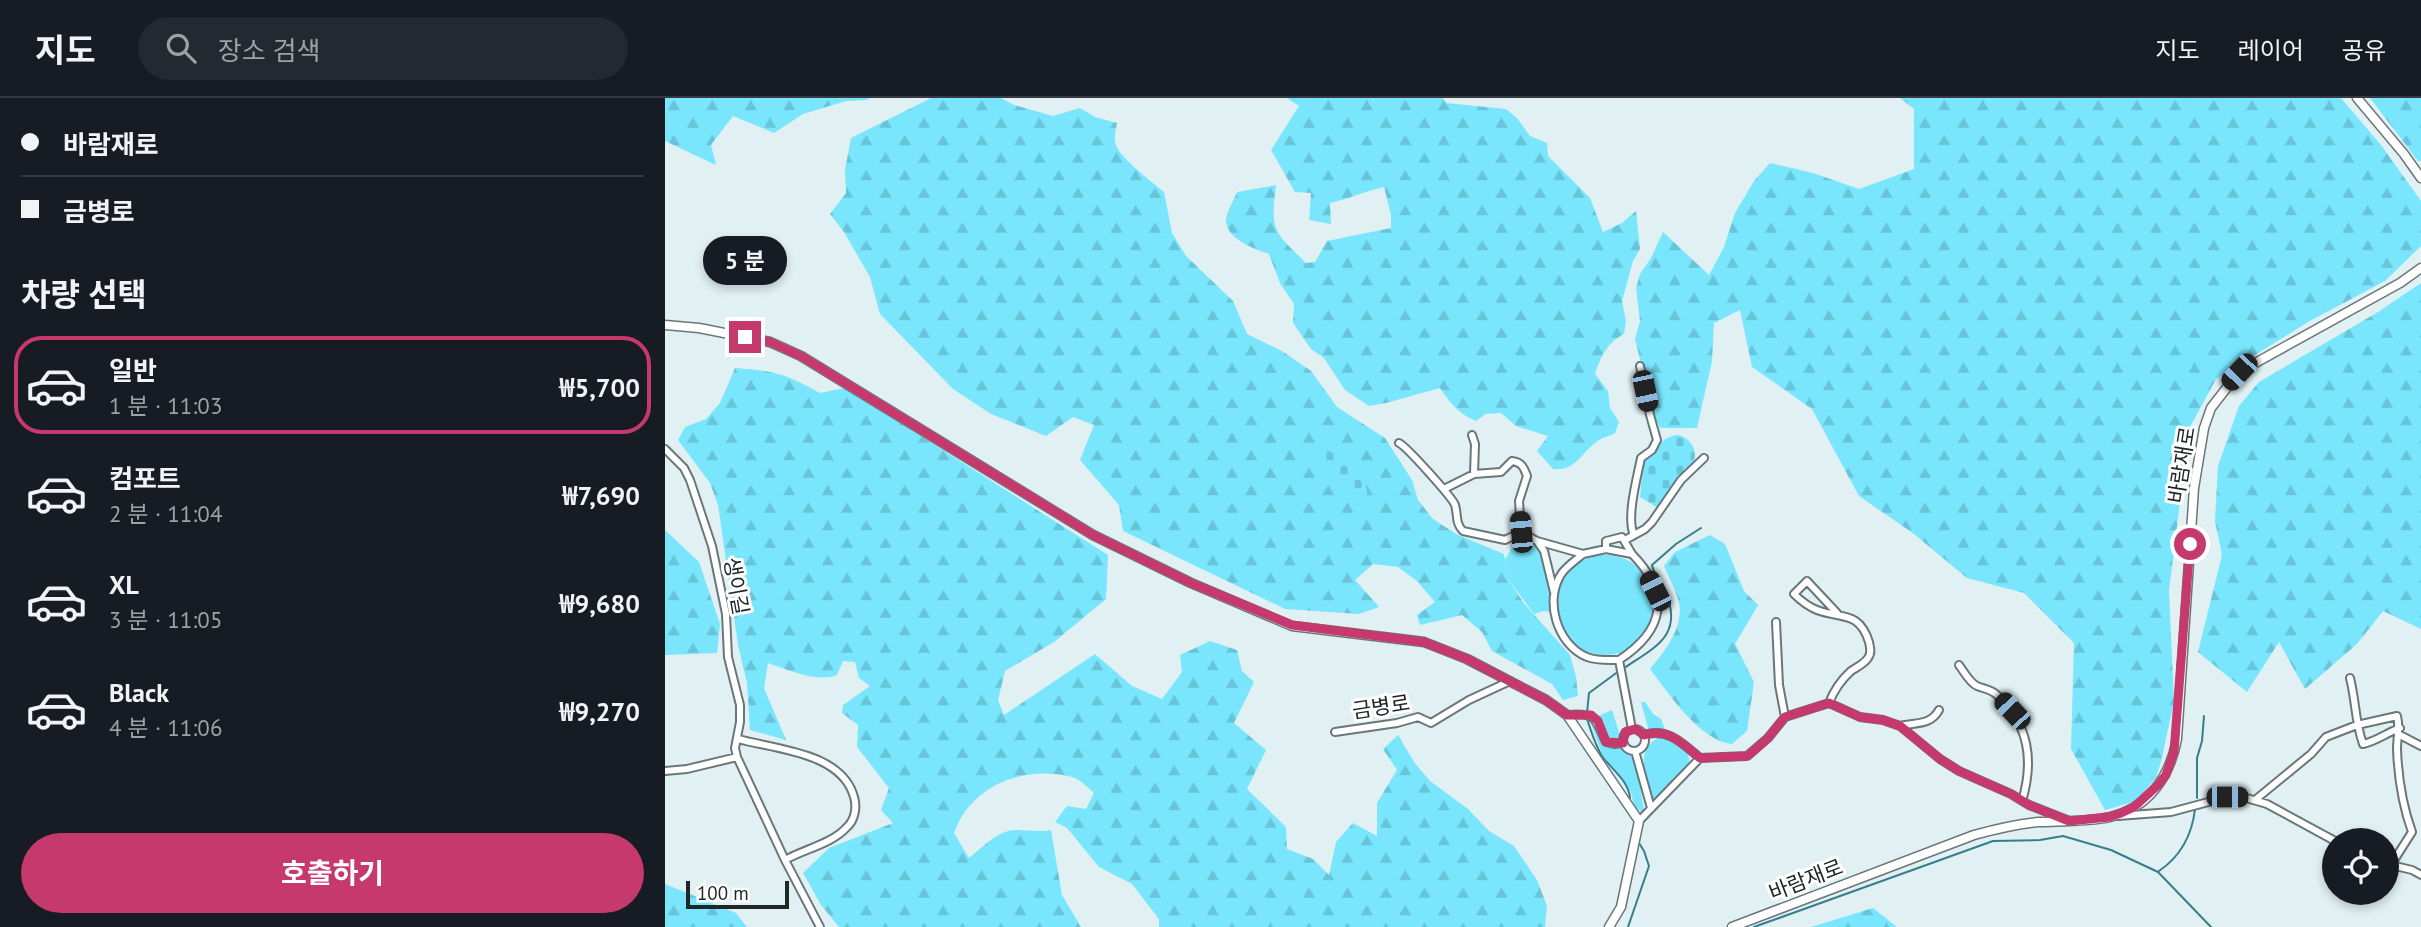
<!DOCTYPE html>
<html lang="ko">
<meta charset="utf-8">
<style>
:root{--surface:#171b24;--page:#242831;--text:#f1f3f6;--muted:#9ea1a6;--line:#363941;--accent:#c6396c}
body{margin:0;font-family:"PT Sans","Noto Sans KR",sans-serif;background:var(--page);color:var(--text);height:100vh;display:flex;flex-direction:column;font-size:26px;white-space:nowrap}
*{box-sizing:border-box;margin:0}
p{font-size:23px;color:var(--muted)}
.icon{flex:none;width:38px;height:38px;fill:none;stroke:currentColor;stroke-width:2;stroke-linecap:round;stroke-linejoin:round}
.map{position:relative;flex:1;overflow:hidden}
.panel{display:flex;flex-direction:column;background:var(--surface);width:665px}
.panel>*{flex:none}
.hud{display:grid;align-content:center;height:154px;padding:0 21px;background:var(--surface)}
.controls{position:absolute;left:1657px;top:730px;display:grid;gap:14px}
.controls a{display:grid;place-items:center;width:77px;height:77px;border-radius:50%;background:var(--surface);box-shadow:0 4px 10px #0003;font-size:35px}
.scale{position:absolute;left:21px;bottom:18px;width:103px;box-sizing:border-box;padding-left:7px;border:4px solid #202527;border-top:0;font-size:19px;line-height:24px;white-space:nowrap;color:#202527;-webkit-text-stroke:5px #fff;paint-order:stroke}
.end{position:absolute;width:32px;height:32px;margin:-16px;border:9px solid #c6396c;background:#fff;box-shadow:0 0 0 4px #fff}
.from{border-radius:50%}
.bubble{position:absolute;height:49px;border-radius:24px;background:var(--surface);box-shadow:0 4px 10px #0003;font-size:23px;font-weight:700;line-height:49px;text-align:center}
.car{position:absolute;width:21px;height:42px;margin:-21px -10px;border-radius:9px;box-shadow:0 0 5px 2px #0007;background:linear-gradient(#222 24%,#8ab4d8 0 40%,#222 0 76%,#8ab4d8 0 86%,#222 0)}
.hud b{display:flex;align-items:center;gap:24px;height:66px;font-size:26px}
.hud b+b{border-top:2px solid var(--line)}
.hud i{width:18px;height:18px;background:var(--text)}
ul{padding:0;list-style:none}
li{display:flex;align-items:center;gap:21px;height:98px;margin:0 14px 10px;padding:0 7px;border:4px solid transparent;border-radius:28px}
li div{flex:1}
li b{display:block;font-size:26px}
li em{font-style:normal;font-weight:700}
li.selected{border-color:var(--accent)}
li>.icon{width:63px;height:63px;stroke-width:1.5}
h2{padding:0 21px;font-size:32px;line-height:84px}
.cta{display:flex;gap:14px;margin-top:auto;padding:14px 21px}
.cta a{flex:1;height:80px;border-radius:42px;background:var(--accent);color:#fff;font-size:28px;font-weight:700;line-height:80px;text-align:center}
header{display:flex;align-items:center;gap:42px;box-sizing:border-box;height:98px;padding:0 35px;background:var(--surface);border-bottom:2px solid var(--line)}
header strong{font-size:33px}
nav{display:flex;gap:38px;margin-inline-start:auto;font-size:24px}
.search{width:490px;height:63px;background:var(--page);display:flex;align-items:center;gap:18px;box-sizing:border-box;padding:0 24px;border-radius:38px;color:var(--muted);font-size:26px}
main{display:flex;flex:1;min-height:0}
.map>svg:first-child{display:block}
.grass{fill:#79e6fd}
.forest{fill:url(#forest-firs)}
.cemetery{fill:url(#cemetery-stones)}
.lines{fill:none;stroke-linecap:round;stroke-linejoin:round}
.stream{stroke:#357f8d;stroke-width:2}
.minor-casing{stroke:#6a777a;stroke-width:10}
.tertiary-casing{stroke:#6a777a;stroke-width:11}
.minor{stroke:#fff;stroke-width:6}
.tertiary{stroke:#fff;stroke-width:8}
.route{stroke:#c6396c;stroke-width:9}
.labels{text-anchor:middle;stroke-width:6;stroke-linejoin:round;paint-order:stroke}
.street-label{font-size:21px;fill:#202527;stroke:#fff}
</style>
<header>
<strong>지도</strong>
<div class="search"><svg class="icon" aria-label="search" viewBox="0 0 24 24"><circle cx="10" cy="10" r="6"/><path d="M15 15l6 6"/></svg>장소 검색</div>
<nav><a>지도</a><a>레이어</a><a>공유</a></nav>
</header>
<main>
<section class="panel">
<div class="hud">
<b><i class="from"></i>바람재로</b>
<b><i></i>금병로</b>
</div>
<h2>차량 선택</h2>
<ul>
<li class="selected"><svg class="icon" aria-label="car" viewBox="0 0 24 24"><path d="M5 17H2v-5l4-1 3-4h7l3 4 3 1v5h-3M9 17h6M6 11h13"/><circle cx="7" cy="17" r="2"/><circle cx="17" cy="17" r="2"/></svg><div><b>일반</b><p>1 분 · 11:03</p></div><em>₩5,700</em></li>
<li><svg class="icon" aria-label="car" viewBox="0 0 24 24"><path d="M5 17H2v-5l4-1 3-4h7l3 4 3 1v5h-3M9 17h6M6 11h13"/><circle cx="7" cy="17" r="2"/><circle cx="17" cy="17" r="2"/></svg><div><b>컴포트</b><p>2 분 · 11:04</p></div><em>₩7,690</em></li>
<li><svg class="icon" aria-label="car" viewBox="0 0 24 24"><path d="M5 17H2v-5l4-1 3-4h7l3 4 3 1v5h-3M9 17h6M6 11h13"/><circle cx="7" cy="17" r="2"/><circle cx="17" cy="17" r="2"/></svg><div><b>XL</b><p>3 분 · 11:05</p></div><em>₩9,680</em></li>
<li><svg class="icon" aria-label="car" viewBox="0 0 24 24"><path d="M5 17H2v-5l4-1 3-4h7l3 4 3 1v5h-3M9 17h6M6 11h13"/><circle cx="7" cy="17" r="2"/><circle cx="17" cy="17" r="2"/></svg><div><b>Black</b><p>4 분 · 11:06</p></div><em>₩9,270</em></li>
</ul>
<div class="cta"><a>호출하기</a></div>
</section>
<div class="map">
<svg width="1756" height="829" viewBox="0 0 1756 829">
<defs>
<pattern id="forest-firs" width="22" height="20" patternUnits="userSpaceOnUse" patternTransform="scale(1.75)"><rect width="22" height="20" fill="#79e6fd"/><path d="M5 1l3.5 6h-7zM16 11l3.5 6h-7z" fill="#68c5d9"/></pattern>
<pattern id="cemetery-stones" width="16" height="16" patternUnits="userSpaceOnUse" patternTransform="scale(1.75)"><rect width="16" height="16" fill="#79e6fd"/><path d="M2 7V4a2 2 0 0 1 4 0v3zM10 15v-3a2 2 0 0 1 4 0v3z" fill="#68c5d9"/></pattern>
</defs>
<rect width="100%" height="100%" fill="#e1f0f3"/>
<path class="grass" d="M 854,437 C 884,447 884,489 886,514 L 879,513 L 869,516 L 843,481 L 840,462 Z
M890 507a50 50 0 1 1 100 0a50 50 0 1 1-100 0Z
M 976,604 L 980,604 L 988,616 L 996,621 L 1000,632 L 986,632 L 983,630 Z
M 947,612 L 955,637 L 949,643 L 943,642 L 933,618 Z
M 924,620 L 929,622 L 937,641 L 960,653 L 971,663 L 979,712 L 977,714 L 969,709 L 966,694 L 937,656 Z
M 994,639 C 1008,639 1026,650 1024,665 L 990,702 L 986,700 C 981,678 969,653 994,639 Z"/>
<path class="forest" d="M 0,0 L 205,0 L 202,2 L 181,3 L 138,16 L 109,35 L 68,18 L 46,47 L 51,67 L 0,43 Z
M 266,0 L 336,0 L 349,7 L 388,18 L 415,10 L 430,19 L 452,25 C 451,32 448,39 451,47 C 457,62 486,83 499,94 L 507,135 L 521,158 L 568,203 L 582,236 L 617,253 L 646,273 L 672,309 L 720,340 L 747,382 L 753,402 L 768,421 L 791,436 L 839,456 L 843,481 L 858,504 L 905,557 L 911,579 L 913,598 L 898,602 L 887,586 L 827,553 L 817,534 L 797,517 L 755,527 L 752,517 L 770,504 L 752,483 L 733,469 L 708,466 L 690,482 L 714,509 L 694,516 L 620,511 L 458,433 L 454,407 L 415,362 L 429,327 L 408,319 L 381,338 L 326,316 L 288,291 L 215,216 L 205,179 L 179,134 L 165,116 L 181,95 L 180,71 L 186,40 Z
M 622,0 L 778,0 L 781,5 L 841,11 L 852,20 L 865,38 L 882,45 L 883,58 L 925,100 L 938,134 L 957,125 L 971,113 L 975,151 L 968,163 L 957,203 L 961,223 L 959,236 C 942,245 936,258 930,276 L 943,293 L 945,310 L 954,324 L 950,335 C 945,338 939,339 934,342 C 917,353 911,374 888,371 L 872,353 L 883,338 L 851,328 L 836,315 L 820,316 L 811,323 C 794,316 785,305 775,290 L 721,305 L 704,308 L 680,292 L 659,260 L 646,251 L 628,225 L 629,206 L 615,185 L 604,156 C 590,151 560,141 561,121 C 562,113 569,102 572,94 L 611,87 C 605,134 609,133 641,165 L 650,164 L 662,143 L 726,130 L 726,117 L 719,89 C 700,93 684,101 665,105 L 666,126 L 644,122 L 646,95 L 630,94 L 606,52 L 634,8 Z
M 1235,0 L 1676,0 L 1716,47 L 1756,103 L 1756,148 L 1720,183 L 1643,224 L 1551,281 L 1524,331 L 1504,493 L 1509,603 L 1497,660 L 1491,680 L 1471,703 L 1440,712 L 1406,651 L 1409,545 L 1359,495 L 1302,480 L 1249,436 L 1194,398 L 1147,311 L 1087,269 L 1075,212 L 1049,225 L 1047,263 L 1032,330 L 995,330 L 989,318 L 970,241 L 975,223 L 971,190 L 975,176 L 986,160 L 998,134 L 1044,177 L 1059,149 L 1070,115 L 1089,83 L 1105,65 L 1148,75 L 1194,91 L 1249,71 L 1249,11 Z
M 1705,0 L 1756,0 L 1756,63 L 1753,63 Z
M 1756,185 L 1756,531 L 1718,513 L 1692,546 L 1640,591 L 1614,544 L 1582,594 L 1533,554 L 1557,457 L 1550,423 L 1553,368 L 1574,308 L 1594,284 L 1713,214 Z
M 70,270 C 109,273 120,275 155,295 L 180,290 L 443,457 L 441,501 L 389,544 L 340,573 L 333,602 L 339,617 L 430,556 L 467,588 L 497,601 L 517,574 L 515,557 L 545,543 L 572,552 L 577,573 L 589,584 L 569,625 L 601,652 L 582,691 L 621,729 L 622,751 L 648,761 L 664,777 L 671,744 L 688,725 L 712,738 L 712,705 L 732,672 L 718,651 L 733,637 L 749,664 L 765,683 L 803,711 L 824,733 L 849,748 L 872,782 L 882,808 L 880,829 L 494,829 L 494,821 L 467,786 L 434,769 L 402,730 L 390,724 L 402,708 L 421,711 L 429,695 C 423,690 415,681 407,679 C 359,667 306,687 289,735 L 304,760 C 317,750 334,731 352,732 C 364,732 374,734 386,732 L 397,797 L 416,829 L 174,829 L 156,807 L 138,775 L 164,750 L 228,725 L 216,712 L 224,690 L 192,649 L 193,627 L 177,615 L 178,607 L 205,588 L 194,580 L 190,564 L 178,563 L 172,577 C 151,585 124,572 103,565 L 99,590 L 121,642 L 85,632 L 82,585 L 73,547 L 53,407 L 45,385 L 13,342 L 20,329 L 41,321 L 55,305 Z
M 0,432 L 34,464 L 55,526 L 52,555 L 0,557 Z
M 1045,437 L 1060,446 L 1079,493 L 1093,507 L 1070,546 L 1089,584 L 1082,633 L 1067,646 C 1035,643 1004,596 985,571 C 999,554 1019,530 1014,505 C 1011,493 1004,480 999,468 L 1010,454 Z
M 0,786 L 71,815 L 82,829 L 0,829 Z
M 1208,810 L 1232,829 L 1146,829 Z"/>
<path class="cemetery" d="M 1013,337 C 1025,339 1034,353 1028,366 C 1022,380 1003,398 993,410 L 975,399 L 979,362 C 991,352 995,339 1013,337 Z
M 664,353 C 680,360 703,377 702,397 L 689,398 C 684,384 668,378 656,369 L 657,359 Z"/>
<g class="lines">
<path class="stream" d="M 959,570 C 992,548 1019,537 1000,492 C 996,483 989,477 987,467 L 1011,446 L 1036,430
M 922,615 L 924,595 L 954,573
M 922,621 C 926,632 930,647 937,658 C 946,671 964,683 965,700
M 1532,700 L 1532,660 L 1537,643 L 1539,618
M 1494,773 C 1516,758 1527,738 1530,711
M 963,829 L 984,768 L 979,753 L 974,745
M 1089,829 L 1328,743 L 1375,742 L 1398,738 L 1446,752 L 1493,774 L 1546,829"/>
<g class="minor-casing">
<path id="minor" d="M 807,337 L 810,346 L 809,376
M 734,345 C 741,348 787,399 790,407 C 793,417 790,425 798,433 L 840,442 L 856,434
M 0,351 L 19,370 L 25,382 L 47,448 L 61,516 L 63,559 L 75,607 L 75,624 L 70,650 L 72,659 L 120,762 L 155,829
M 779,391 L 809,376 L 836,374 L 847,363 C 857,364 859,370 862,378 L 854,403 L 856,434 L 872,443 L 918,456 C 911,462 902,468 897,475 C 879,501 891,546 922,559 C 932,563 944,562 954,562 C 1000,532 1006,496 967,456
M 969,437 C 961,420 972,380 976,360 L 987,352 L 992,342 L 985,317 L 975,268
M 960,442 L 980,431 L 987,424 L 1016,382 L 1039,360
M 872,443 L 879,453 L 889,494
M 918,456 L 941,451 L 967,456 L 957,439 L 941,443 L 941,451
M 1111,524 L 1114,587 L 1120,619
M 954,562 L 967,631
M 1294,567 C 1299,574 1305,585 1312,588 C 1319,591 1326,591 1332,597 C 1364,626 1369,663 1357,703
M 1685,580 C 1691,604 1690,624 1698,646 C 1712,643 1721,635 1735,630
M 1164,605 C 1169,592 1176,582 1186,573 C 1192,569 1199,566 1203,560 C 1207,555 1205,549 1204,544 C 1194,512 1175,521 1152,512 C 1142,508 1136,503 1129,496 L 1142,483 L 1172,515
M 902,617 C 931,614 930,620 941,644 L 949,646 L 958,645
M 1235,628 C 1251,624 1265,628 1274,612
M958 642a11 11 0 1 1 22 0a11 11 0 1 1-22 0Z
M 670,634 L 732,625 L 753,619 L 766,625 L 804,602 L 845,583
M 1733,636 L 1756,648
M 979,637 C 1003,629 1018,646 1035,660
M 73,641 C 109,651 177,654 189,699 C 192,709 190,722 182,729 C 167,746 139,751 120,762
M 970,653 L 986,710
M 0,673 L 22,671 L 72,659
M 1590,702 L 1646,656 L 1661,639 L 1692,627 L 1732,618 C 1735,630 1732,639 1732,651 C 1733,678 1738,709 1747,734 L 1726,767
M 1453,718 L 1506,714 L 1562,699 L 1578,699 L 1602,706 L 1670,743
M 974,723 L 1035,660 L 1082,658 L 1103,640 L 1120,619 L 1164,605 L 1195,619 L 1218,622 L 1235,628 L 1275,661 L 1294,673 L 1346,696 L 1364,707 L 1402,722
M 1722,766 L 1747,772 L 1756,777"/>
</g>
<g class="tertiary-casing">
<path id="tertiary" d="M 1692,0 L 1739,56 L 1756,80
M 0,227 L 34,230 L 105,244 L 136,258 L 428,437 L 526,485 L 627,528 L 759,544 L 802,561 L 881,602 L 902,617 L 974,723 L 956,809 L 944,829
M 1067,829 L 1309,737 C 1331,731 1351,726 1374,724 C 1397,723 1422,724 1445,719 C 1484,710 1505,678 1512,641 L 1529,390 L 1539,330 L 1546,310 L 1574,274 L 1735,185 L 1756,170"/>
</g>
<use href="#minor" class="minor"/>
<use href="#tertiary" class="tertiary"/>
</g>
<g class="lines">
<path class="route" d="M 80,239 L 105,244 L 136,258 L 428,437 L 526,485 L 627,527 L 759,544 L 802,561 L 881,602 L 902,617 L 926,617 L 933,623 L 941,644 L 958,645 L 960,634 L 970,631 L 979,637 C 1003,629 1018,646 1035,660 L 1083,658 L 1103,640 L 1120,619 L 1164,605 L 1195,619 L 1218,622 L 1235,628 L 1275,661 L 1294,673 L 1346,696 L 1364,707 L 1404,723 L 1444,719 L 1456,715 L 1469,709 L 1493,687 L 1501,677 L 1509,654 L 1525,446"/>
</g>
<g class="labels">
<g class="street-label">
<text transform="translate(1517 367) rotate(-81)" y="7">바람재로</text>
<text transform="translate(71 488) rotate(80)" y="7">생이길</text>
<text transform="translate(716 609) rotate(-9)" y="7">금병로</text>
<text transform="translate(1141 782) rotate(-21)" y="7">바람재로</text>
</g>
</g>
</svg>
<div class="controls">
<a><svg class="icon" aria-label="locate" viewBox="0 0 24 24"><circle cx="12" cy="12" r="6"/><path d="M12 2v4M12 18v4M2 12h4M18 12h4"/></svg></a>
</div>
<div class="scale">100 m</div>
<i class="end from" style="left:1525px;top:446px"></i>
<i class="end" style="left:80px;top:239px"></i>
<div class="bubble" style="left:38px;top:138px;width:84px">5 분</div>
<i class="car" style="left:1574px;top:274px;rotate:223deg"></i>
<i class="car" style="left:980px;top:293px;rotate:168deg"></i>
<i class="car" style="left:856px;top:434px;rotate:355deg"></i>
<i class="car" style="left:990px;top:493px;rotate:333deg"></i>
<i class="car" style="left:1347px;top:613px;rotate:317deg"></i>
<i class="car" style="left:1562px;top:699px;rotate:90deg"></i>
</div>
</main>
